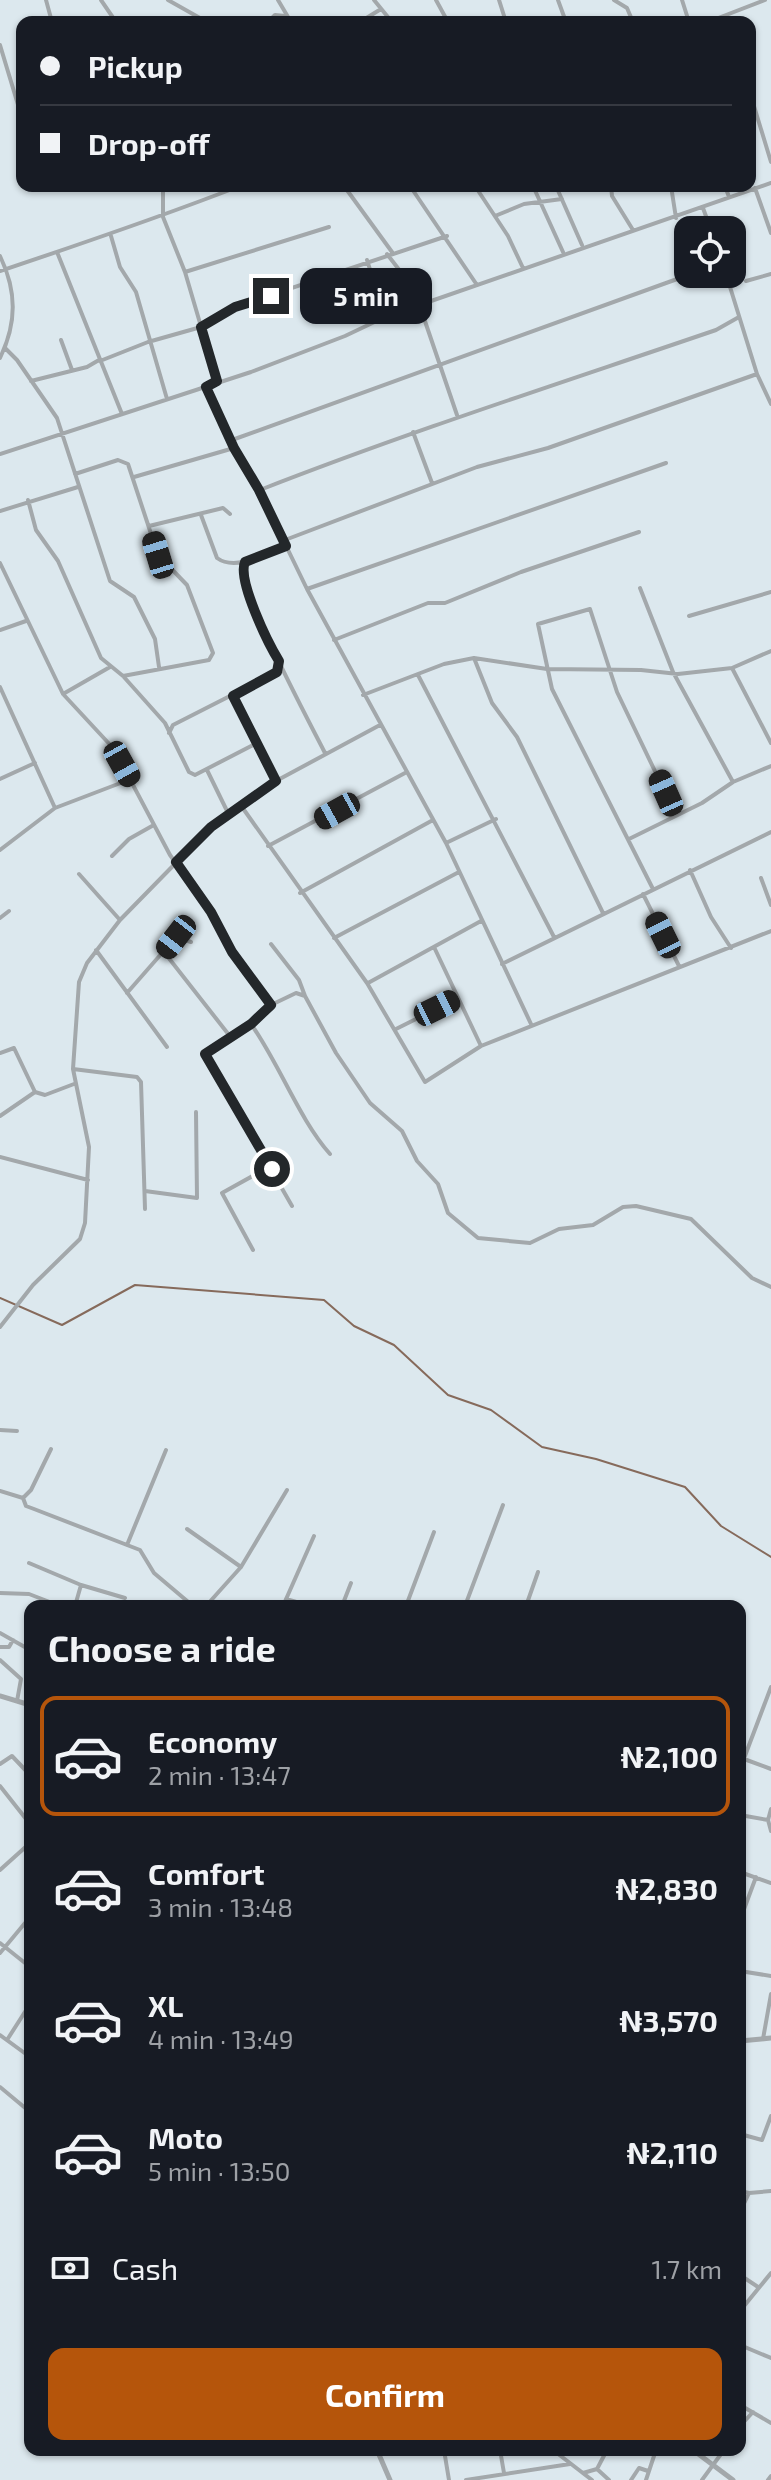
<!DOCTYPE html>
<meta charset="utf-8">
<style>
:root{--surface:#171b24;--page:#20242c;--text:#f1f3f6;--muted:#9ea1a6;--line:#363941;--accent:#b5550b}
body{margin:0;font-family:"Exo 2",sans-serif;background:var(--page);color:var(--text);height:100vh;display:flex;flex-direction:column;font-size:30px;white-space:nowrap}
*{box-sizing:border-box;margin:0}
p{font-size:26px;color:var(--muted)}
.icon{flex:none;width:44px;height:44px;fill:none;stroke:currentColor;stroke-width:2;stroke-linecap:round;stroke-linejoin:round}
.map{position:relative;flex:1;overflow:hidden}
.drawer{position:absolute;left:24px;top:1600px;width:722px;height:856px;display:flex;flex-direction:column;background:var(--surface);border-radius:16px;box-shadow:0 2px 6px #0004}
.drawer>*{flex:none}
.hud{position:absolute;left:16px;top:16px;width:740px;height:176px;border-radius:16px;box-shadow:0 2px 6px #0004;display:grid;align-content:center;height:176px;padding:0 24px;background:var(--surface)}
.buttons{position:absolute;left:674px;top:216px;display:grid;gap:16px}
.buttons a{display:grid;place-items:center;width:72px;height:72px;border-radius:16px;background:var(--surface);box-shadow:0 2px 6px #0004;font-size:40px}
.end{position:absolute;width:36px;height:36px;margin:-18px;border:10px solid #23272a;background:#fff;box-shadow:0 0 0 4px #fff}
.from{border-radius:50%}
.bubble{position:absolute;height:56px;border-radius:16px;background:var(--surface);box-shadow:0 2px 6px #0004;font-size:26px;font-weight:700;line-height:56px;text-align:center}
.car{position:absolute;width:24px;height:48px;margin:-24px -12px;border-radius:10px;box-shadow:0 0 6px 2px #0007;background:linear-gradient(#222 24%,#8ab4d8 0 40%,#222 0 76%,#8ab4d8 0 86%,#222 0)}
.hud b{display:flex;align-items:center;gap:28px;height:76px;font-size:30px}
.hud b+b{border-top:2px solid var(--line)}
.hud i{width:20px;height:20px;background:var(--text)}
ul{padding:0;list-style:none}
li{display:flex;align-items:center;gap:24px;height:120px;margin:0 16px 12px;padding:0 8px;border:4px solid transparent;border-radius:16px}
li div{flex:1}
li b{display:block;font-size:30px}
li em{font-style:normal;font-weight:700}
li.active{border-color:var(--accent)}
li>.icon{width:72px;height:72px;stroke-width:1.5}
h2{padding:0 24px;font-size:36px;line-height:96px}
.pay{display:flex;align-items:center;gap:20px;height:88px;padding:0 24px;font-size:30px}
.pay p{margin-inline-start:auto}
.primary-button{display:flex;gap:16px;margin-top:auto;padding:16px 24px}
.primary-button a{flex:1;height:92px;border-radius:16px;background:var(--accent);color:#fff;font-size:32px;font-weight:700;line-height:92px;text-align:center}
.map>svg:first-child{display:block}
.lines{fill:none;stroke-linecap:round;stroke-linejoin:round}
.stream{stroke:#866a5b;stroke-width:2}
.minor{stroke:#a3a8ab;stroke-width:4}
.tertiary{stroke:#a3a8ab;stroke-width:5}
.route{stroke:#23272a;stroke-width:10}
</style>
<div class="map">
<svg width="771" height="2480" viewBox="0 0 771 2480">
<rect width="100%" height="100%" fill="#dce8ee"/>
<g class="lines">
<path class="stream" d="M 0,1298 L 62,1325 L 135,1285 L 324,1300 L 354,1326 L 394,1345 L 448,1395 L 491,1410 L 542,1447 L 596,1459 L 685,1487 L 721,1526 L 771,1557"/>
<path class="minor" d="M 46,0 L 52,22
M 101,0 L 116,22
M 168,0 L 207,22
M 278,0 L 291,22
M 374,0 L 392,22
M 436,0 L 448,22
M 499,0 L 506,22
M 558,0 L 566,22
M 614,0 L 627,8 L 633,22
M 682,0 L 689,22
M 549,21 L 549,22
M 268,22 L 275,15 L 285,16
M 360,22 L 381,9
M 708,22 L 765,0
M 0,45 L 22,118
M 750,93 L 771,162
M 163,186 L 163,217 L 185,272 L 217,381
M 344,186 L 392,252
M 410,186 L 477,285
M 475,186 L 508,236 L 523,268
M 533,186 L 563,252
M 556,186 L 582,245
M 611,186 L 612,196 L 633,230
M 671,186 L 676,218
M 725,186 L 729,197
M 755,188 L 771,233
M 703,208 L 711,230
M 495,216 L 524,204 L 562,199
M 111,236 L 120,267 L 136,292 L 167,399
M 57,252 L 122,414
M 387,254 L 414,289 L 457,415
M 0,256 C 17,291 17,323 0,358
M 367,260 L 385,317
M 0,271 C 81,244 160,217 240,186
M 185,272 L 329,227
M 726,274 L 757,374 L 771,404
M 746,281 L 771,274
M 61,340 L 72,370
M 5,348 L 17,360 L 57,418 L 110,581 L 134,597 L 155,639 L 159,667
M 100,361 L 148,342 L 201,327 L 235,307 L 447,236
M 31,381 L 87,367 L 99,360
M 206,387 L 234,448 L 259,490 L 307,589 L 446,843 L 531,1024
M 413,432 L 432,483
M 232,440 L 691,274
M 0,454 L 251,372 L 345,336 L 385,317 L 771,183
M 75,474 L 118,460 L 128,464 L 158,555 L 187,585 L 213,653 L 209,660 L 123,676
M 134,477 L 234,448
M 260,490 C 411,431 564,382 716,330 L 739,317
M 28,500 L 36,530 L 58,561 L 101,658 L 123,676 L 165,723 L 189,772 L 195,775 L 257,743
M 0,511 L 78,487
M 201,515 L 217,558 C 236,572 267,553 286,546
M 149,526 L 223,508 L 230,514
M 285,540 L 477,467 L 548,448 L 757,374
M 245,562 C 235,585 310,723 325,753
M 0,563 L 63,694 L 114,749 L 170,855 L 211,912 L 232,952 L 271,1005 L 296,993 L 305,996 L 336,1053 L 370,1103 L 402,1131 L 417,1161 L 438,1184 L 448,1213 L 478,1238 L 530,1243 L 559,1229 L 593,1225 L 623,1207 L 636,1206 L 691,1219 L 752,1278 L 771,1287
M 640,588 L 673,672 L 733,782
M 307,589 L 666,463
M 689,616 L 771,592
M 0,630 L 26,621
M 334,640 L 428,603 L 445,603 L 521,572 L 639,532
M 474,658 L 492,703 L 517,737 L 603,913
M 732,668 L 771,743
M 418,675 L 554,937
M 0,687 L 55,808
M 63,694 L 110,667
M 363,695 L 444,664 L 474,658 L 547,669 L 641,670 L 678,674 L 732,668 L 771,651
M 233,696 L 276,781
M 169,733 L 173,725 L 277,672 L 279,663
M 207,770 L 229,815
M 0,779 L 35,763
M 242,807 L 367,983 L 425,1082 L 481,1046 L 771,931
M 629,839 L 702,803 L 733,782 L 771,766
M 446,843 L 496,819
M 268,846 L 405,773
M 0,850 L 55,808 L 131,779
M 112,856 L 129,839 L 152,826
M 690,870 L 711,917 L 731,948
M 79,874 L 120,920
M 761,878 L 771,905
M 653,889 L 552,689 L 538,624 L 590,609 L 617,692 L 676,815
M 300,893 L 433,820
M 643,894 L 679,966
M 0,918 L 9,911
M 334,938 L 459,872
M 271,944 L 299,980 L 305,996
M 434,947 L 481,1046
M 96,950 L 167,1047
M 164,952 L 229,1035
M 502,964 L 771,832
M 368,983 L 481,921
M 127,993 L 176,937 L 191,942
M 271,1005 L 251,1024 L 205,1054 L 292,1206
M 251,1024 C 280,1065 299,1119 330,1154
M 396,1029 L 458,998
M 0,1053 L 14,1048 L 35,1092
M 73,1069 L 137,1077 L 141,1082 L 145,1209
M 0,1116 L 35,1092 L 45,1095 L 74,1084
M 0,1157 L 88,1180
M 145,1191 L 197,1198 L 196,1112
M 253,1250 L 222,1193 L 258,1173 L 272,1169
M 0,1327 L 33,1285 L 80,1239 L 85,1223 L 89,1147 L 73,1069 L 79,982 L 87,963 L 120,920 L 211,827 L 276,781 L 380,725
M 0,1430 L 17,1431
M 0,1491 L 23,1498 L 26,1506 L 34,1509 L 140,1550 L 154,1573 L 193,1606
M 23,1498 L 31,1490 L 51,1449
M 187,1529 L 241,1567
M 127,1545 L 166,1450
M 29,1563 L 81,1585 L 125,1598
M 0,1593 L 29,1594 L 60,1606
M 286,1599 L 310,1606
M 75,1606 L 81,1585
M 206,1606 L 241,1567 L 287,1490
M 283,1606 L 314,1536
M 342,1606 L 351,1583
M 406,1606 L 434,1532
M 465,1606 L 503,1505
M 526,1606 L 538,1572
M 621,1606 L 621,1605
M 740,1630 L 743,1620
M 0,1633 L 30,1650
M 0,1647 L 9,1647 L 13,1640
M 0,1660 L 21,1679 L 17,1701
M 744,1759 L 771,1769
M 0,1764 L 12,1756 L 30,1775
M 740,1769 L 771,1687
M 0,1786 L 30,1824
M 771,1809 L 768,1820 L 771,1831
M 740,1815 L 768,1820
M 0,1870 L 30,1843
M 740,1872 L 771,1883
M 740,1920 L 756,1877
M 0,1943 L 30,1967
M 0,1953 L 30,1917
M 740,1971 L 771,1976
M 0,2035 L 30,2057
M 763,2039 L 771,1994
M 7,2040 L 30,2004
M 0,2087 L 30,2112
M 740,2134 L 762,2140 L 771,2116
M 740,2191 L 749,2193
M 740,2212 L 749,2193 L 771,2191
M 740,2275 L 758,2287
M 740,2311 L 771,2273
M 740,2345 L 771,2358
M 740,2405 L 771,2423
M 740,2426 L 753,2412
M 444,2450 L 449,2480
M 500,2450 L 504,2473
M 553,2450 L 592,2480
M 597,2469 L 609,2480
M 583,2473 L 597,2469 L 607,2450
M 466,2480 L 570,2464
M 631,2480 L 639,2468 L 648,2471
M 646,2480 L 656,2450
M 702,2480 L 724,2450
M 768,2480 L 771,2476"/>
<path class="tertiary" d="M 0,1696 L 30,1705
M 740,2041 L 771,2038
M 377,2450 L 390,2480
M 693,2450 L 733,2480"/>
</g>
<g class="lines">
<path class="route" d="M 271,296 L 235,307 L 201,327 L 217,381 L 206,387 L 234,448 L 259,490 L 286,546 L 245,562 C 237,580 268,643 279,661 L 277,672 L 233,696 L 276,781 L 211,827 L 176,862 L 211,912 L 232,952 L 271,1005 L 251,1024 L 205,1054 L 272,1169"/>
</g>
</svg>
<div class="buttons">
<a><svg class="icon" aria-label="locate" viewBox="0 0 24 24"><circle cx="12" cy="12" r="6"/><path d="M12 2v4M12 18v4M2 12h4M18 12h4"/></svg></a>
</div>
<i class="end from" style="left:272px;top:1169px"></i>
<i class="end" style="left:271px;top:296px"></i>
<div class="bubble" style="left:300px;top:268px;width:132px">5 min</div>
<i class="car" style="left:158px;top:555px;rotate:343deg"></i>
<i class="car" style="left:122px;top:764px;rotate:151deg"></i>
<i class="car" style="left:666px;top:793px;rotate:336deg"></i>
<i class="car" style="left:337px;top:811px;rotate:241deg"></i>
<i class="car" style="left:663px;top:935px;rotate:334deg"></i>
<i class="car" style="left:176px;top:937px;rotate:218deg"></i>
<i class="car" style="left:437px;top:1008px;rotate:64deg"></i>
<div class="hud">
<b><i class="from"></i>Pickup</b>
<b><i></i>Drop-off</b>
</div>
<section class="drawer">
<h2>Choose a ride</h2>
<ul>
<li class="active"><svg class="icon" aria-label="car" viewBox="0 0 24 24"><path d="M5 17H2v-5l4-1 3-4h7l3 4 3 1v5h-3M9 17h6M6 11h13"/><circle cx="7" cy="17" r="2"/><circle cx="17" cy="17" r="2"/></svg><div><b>Economy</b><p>2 min · 13:47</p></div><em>₦2,100</em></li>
<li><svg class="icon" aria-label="car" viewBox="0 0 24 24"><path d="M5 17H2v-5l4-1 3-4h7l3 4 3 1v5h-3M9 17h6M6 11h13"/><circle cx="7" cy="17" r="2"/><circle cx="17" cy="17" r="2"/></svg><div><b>Comfort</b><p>3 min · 13:48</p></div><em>₦2,830</em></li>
<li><svg class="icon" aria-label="car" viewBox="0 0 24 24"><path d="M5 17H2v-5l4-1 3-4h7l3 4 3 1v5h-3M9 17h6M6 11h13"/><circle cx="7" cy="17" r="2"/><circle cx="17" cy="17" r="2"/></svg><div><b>XL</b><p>4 min · 13:49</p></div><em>₦3,570</em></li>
<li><svg class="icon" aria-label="car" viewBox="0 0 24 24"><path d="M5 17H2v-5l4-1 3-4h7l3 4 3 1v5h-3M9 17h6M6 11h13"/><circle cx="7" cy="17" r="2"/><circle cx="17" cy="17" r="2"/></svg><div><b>Moto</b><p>5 min · 13:50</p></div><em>₦2,110</em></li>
</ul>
<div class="pay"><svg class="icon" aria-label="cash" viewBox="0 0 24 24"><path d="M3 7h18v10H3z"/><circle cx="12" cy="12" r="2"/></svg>Cash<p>1.7 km</p></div>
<div class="primary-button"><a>Confirm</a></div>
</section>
</div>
